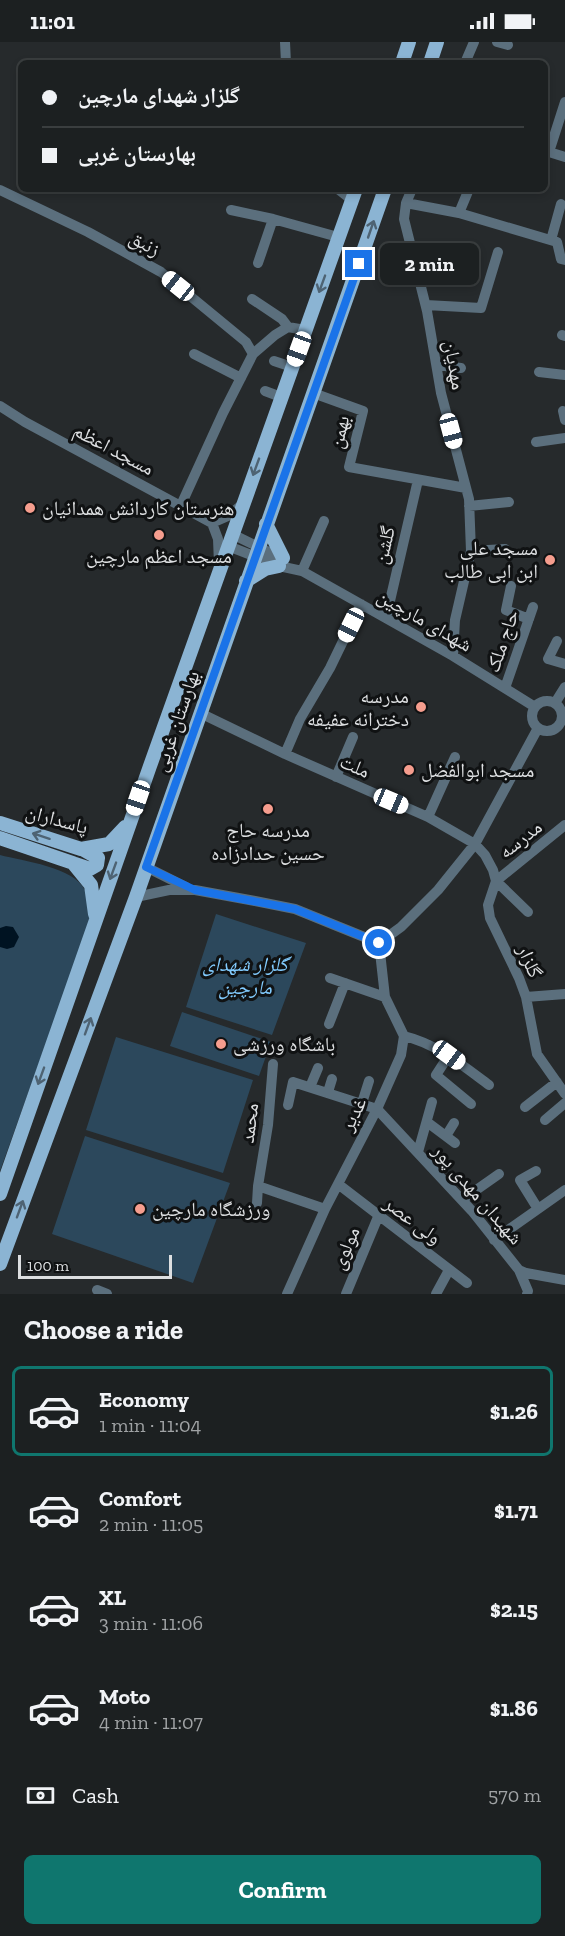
<!DOCTYPE html>
<meta charset="utf-8">
<style>
:root{--surface:#1c2021;--page:#25282a;--text:#f1f3f6;--muted:#a0a3a5;--line:#3a3e3f;--accent:#0f766e}
body{margin:0;font-family:"Zilla Slab","Noto Naskh Arabic",serif;background:var(--page);color:var(--text);height:100vh;display:flex;flex-direction:column;font-size:22px;white-space:nowrap}
*{box-sizing:border-box;margin:0}
p{font-size:20px;color:var(--muted)}
.icon{flex:none;width:33px;height:33px;fill:none;stroke:currentColor;stroke-width:2;stroke-linecap:round;stroke-linejoin:round}
.map{position:relative;height:1252px;overflow:hidden}
.side{display:flex;flex-direction:column;background:var(--surface);flex:1}
.side>*{flex:none}
.banner{position:absolute;left:18px;top:18px;width:530px;height:132px;border-radius:9px;box-shadow:0 3px 9px #0003,0 0 0 2px var(--line);display:grid;align-content:center;height:132px;padding:0 24px;background:var(--surface)}
.scale{position:absolute;left:18px;bottom:15px;width:154px;box-sizing:border-box;padding-left:6px;border:3px solid #dddfe1;border-top:0;font-size:16px;line-height:21px;white-space:nowrap;color:#dddfe1;-webkit-text-stroke:4px #101213;paint-order:stroke}
.end{position:absolute;width:27px;height:27px;margin:-14px;border:8px solid #1a73e8;background:#fff;box-shadow:0 0 0 3px #fff}
.from{border-radius:50%}
.bubble{position:absolute;height:42px;border-radius:9px;background:var(--surface);box-shadow:0 3px 9px #0003,0 0 0 2px var(--line);font-size:20px;font-weight:700;line-height:42px;text-align:center}
.car{position:absolute;width:18px;height:36px;margin:-18px -9px;border-radius:8px;box-shadow:0 0 4px 2px #0007;background:linear-gradient(#fff 24%,#345 0 40%,#fff 0 76%,#345 0 86%,#fff 0)}
.banner b{display:flex;align-items:center;gap:21px;height:57px;font-size:22px}
.banner b+b{border-top:2px solid var(--line)}
.banner i{width:15px;height:15px;background:var(--text)}
ul{padding:0;list-style:none}
li{display:flex;align-items:center;gap:18px;height:90px;margin:0 12px 9px;padding:0 12px;border:3px solid transparent;border-radius:9px}
li div{flex:1}
li b{display:block;font-size:22px}
li em{font-style:normal;font-weight:700}
li.active{border-color:var(--accent)}
li>.icon{width:54px;height:54px;stroke-width:1.5}
h2{padding:0 24px;font-size:27px;line-height:72px}
.pay{display:flex;align-items:center;gap:15px;height:66px;padding:0 24px;font-size:22px}
.pay p{margin-inline-start:auto}
.button{display:flex;gap:12px;margin-top:auto;padding:12px 24px}
.button a{flex:1;height:69px;border-radius:9px;background:var(--accent);color:#fff;font-size:24px;font-weight:700;line-height:69px;text-align:center}
.status{display:flex;justify-content:space-between;align-items:center;height:42px;padding:0 30px;background:var(--surface);direction:ltr}
.status svg{height:16px;fill:currentColor}
.map>svg:first-child{display:block}
.green{fill:#2c485c}
.water{fill:#001322}
.lines{fill:none;stroke-linecap:round;stroke-linejoin:round}
.minor{stroke:#5b6f7d;stroke-width:10}
.major{stroke:#8bb4d3;stroke-width:14}
.oneway{stroke:#4e6373}
.route{stroke:#1a73e8;stroke-width:8}
.poi-dot{fill:#f59d8e;stroke:#101213;stroke-width:2}
.labels{text-anchor:middle;stroke-width:6;stroke-linejoin:round;paint-order:stroke}
.street-label{font-size:20px;fill:#dddfe1;stroke:#101213}
.poi-label{font-size:20px;fill:#dddfe1;stroke:#101213;text-anchor:start}
.park-label{font-size:20px;font-style:italic;fill:#81cafd;stroke:#101213}
</style>
<div class="status"><b>11:01</b><svg viewBox="0 0 49 12"><path d="M0 12V9h3v3zM5 12V6h3v6zM10 12V3h3v9zM15 12V0h3v12zM26 1h20v11H26zM47 4h2v5h-2z"/></svg></div>
<div class="map">
<svg width="565" height="1252" viewBox="0 0 565 1252">
<rect width="100%" height="100%" fill="#262a2c"/>
<path class="green" d="M 0,813 C 23,819 74,825 85,848 C 89,856 89,868 91,876 L 0,1129 Z
M 216,872 L 306,901 L 272,993 L 186,965 Z
M 182,970 L 271,1000 L 259,1034 L 170,1004 Z
M 116,995 L 253,1038 L 223,1131 L 86,1088 Z
M 85,1094 L 230,1141 L 193,1241 L 52,1192 Z"/>
<path class="water" d="M 6,884 L 13,885 L 19,895 L 14,905 L 7,907 L 0,905 L 0,886 Z"/>
<g class="lines">
<path class="minor" d="M 285,0 L 286,21
M 497,0 L 508,3
M 465,21 L 474,0
M 565,60 L 549,110 L 565,115
M 338,147 L 352,158
M 412,147 L 406,161 L 404,177 L 427,269 L 441,351 L 469,457 L 471,509 L 455,578 L 453,614
M 0,148 L 88,190 L 161,230 L 246,300 L 253,312
M 406,161 L 459,171 L 557,200 L 561,217 L 565,218
M 231,168 L 273,177 L 338,195
M 459,171 L 469,147
M 551,198 L 561,162
M 258,221 L 273,177
M 252,257 L 282,277 L 288,285
M 426,263 L 481,266 L 498,210
M 562,293 L 565,294
M 194,312 L 241,336
M 274,319 L 292,325
M 437,323 L 461,326
M 539,330 L 565,333
M 265,349 L 281,355
M 313,351 L 363,369 L 349,425 L 466,446
M 0,364 L 25,380 L 212,481 L 218,497 L 219,522
M 563,369 L 565,378
M 536,400 L 565,396
M 181,463 L 223,371 L 253,312 L 275,293 L 288,285 L 305,288
M 469,464 L 509,460
M 212,481 L 228,474 L 243,462
M 232,492 L 283,517
M 228,504 L 279,524 L 302,529 L 453,614 L 535,665
M 471,509 L 505,507
M 302,529 L 324,479
M 511,544 L 506,568 L 529,577
M 386,576 L 418,438
M 557,599 L 548,617 L 565,622
M 505,646 L 533,565
M532 674a15 15 0 1 1 30 0a15 15 0 1 1-30 0Z
M 555,661 L 565,645
M 200,671 L 285,712 L 428,775 L 475,802 L 485,813 L 493,828 L 496,839 L 488,863 L 490,876 L 519,936 L 526,955 L 537,1012 L 565,1052
M 285,712 L 300,677 L 330,626 L 361,562
M 336,735 L 353,695
M 428,775 L 455,715
M 146,825 L 186,845
M 136,855 L 169,848 L 195,848 L 255,859 L 295,867 L 379,901
M 528,870 L 496,839 L 565,783
M 379,901 L 401,885 L 438,848 L 475,802 L 538,686
M 330,936 L 385,955
M 526,955 L 565,952
M 329,982 L 345,941
M 404,994 C 437,1002 462,1023 489,1043
M 449,1013 L 436,1033 L 471,1062
M 310,1045 L 318,1026
M 328,1050 L 332,1037
M 362,1061 L 369,1039
M 288,1063 L 293,1040 L 377,1067 L 472,1169 L 519,1228 L 526,1231 L 565,1238
M 525,1065 L 557,1040
M 545,1078 L 565,1061
M 427,1080 L 455,1101
M 446,1094 L 454,1081
M 418,1110 L 432,1060
M 536,1129 L 520,1138 L 538,1167
M 338,1142 L 467,1241
M 258,1144 L 325,1167
M 462,1158 L 499,1132
M 257,1161 L 258,1144 L 268,1083 L 273,1022
M 494,1198 L 565,1148
M 519,1228 L 528,1249 L 527,1252
M 97,1248 L 107,1252
M 287,1252 L 325,1167 L 377,1067 L 401,1013 L 404,994 L 385,955 L 379,901
M 346,1252 L 378,1175
M 436,1252 L 449,1228"/>
<path class="major" d="M 402,21 L 409,0
M 430,21 L 437,0
M 266,482 L 283,516
M 246,539 L 265,527 L 279,524
M 0,781 L 81,807 L 109,802 L 125,785
M 0,796 L 73,821 L 91,843 L 95,872
M 75,822 L 90,827 L 97,823 L 98,816 L 82,807
M 0,1152 L 150,724 L 356,147
M 0,1222 L 136,855 L 385,147"/>
</g>
<defs><path id="oneway-shaft" d="M-6 0H5M1.5-3L5.5 0L1.5 3" fill="none" stroke-width="1.6" stroke-linecap="round" stroke-linejoin="round" transform="scale(1.5)"/></defs>
<g class="oneway">
<use href="#oneway-shaft" transform="translate(371 187) rotate(-71)"/>
<use href="#oneway-shaft" transform="translate(322 242) rotate(110)"/>
<use href="#oneway-shaft" transform="translate(256 425) rotate(110)"/>
<use href="#oneway-shaft" transform="translate(41 794) rotate(-162)"/>
<use href="#oneway-shaft" transform="translate(113 829) rotate(110)"/>
<use href="#oneway-shaft" transform="translate(88 984) rotate(-70)"/>
<use href="#oneway-shaft" transform="translate(41 1034) rotate(110)"/>
<use href="#oneway-shaft" transform="translate(20 1167) rotate(-70)"/>
</g>
<g class="lines">
<path class="route" d="M 359,222 L 146,825 L 195,848 L 295,867 L 379,901"/>
</g>
<g class="poi-dot">
<circle cx="30" cy="466" r="6"/>
<circle cx="159" cy="493" r="6"/>
<circle cx="550" cy="518" r="6"/>
<circle cx="421" cy="665" r="6"/>
<circle cx="409" cy="728" r="6"/>
<circle cx="268" cy="767" r="6"/>
<circle cx="221" cy="1002" r="6"/>
<circle cx="140" cy="1167" r="6"/>
</g>
<g class="labels">
<g class="street-label">
<text transform="translate(145 201) rotate(29)" y="7">زنبق</text>
<text transform="translate(455 323) rotate(80)" y="7">مهدیان</text>
<text transform="translate(339 390) rotate(-77)" y="7">بهمن</text>
<text transform="translate(114 407) rotate(28)" y="7">مسجد اعظم</text>
<text transform="translate(384 503) rotate(-77)" y="7">گلشن</text>
<text transform="translate(425 578) rotate(30)" y="7">شهدای مارچین</text>
<text transform="translate(502 599) rotate(-71)" y="7">حاج ملک</text>
<text transform="translate(176 679) rotate(-71)" y="7">بهارستان غربی</text>
<text transform="translate(355 724) rotate(24)" y="7">ملت</text>
<text transform="translate(57 777) rotate(15)" y="7">پاسداران</text>
<text transform="translate(520 797) rotate(-38)" y="7">مدرسه</text>
<text transform="translate(530 919) rotate(66)" y="7">گلزار</text>
<text transform="translate(353 1072) rotate(-63)" y="7">غدیر</text>
<text transform="translate(249 1081) rotate(-83)" y="7">محمد</text>
<text transform="translate(478 1152) rotate(49)" y="7">شهیدان مهدی پور</text>
<text transform="translate(413 1178) rotate(37)" y="7">ولی عصر</text>
<text transform="translate(345 1206) rotate(-67)" y="7">مولوی</text>
</g>
<g class="poi-label">
<text x="42" y="473">هنرستان کاردانش همدانیان</text>
<text x="538" y="513" text-anchor="end">مسجد علی<tspan x="538" dy="23">ابن ابی طالب</tspan></text>
<text x="159" y="521" text-anchor="middle">مسجد اعظم مارچین</text>
<text x="409" y="661" text-anchor="end">مدرسه<tspan x="409" dy="23">دخترانه عفیفه</tspan></text>
<text x="421" y="735">مسجد ابوالفضل</text>
<text x="268" y="795" text-anchor="middle">مدرسه حاج<tspan x="268" dy="23">حسین حدادزاده</tspan></text>
<text x="233" y="1009">باشگاه ورزشی</text>
<text x="152" y="1174">ورزشگاه مارچین</text>
</g>
<g class="park-label">
<text x="245" y="929">گلزار شهدای<tspan x="245" dy="23">مارچین</tspan></text>
</g>
</g>
</svg>
<div class="scale">100 m</div>
<i class="end from" style="left:379px;top:901px"></i>
<i class="end" style="left:359px;top:222px"></i>
<div class="bubble" style="left:380px;top:201px;width:99px">2 min</div>
<i class="car" style="left:178px;top:244px;rotate:309deg"></i>
<i class="car" style="left:299px;top:307px;rotate:200deg"></i>
<i class="car" style="left:451px;top:389px;rotate:165deg"></i>
<i class="car" style="left:351px;top:583px;rotate:206deg"></i>
<i class="car" style="left:138px;top:756px;rotate:199deg"></i>
<i class="car" style="left:391px;top:759px;rotate:113deg"></i>
<i class="car" style="left:449px;top:1013px;rotate:126deg"></i>
<div class="banner">
<b><i class="from"></i>گلزار شهدای مارچین</b>
<b><i></i>بهارستان غربی</b>
</div>
</div>
<section class="side">
<h2>Choose a ride</h2>
<ul>
<li class="active"><svg class="icon" aria-label="car" viewBox="0 0 24 24"><path d="M5 17H2v-5l4-1 3-4h7l3 4 3 1v5h-3M9 17h6M6 11h13"/><circle cx="7" cy="17" r="2"/><circle cx="17" cy="17" r="2"/></svg><div><b>Economy</b><p>1 min · 11:04</p></div><em>$1.26</em></li>
<li><svg class="icon" aria-label="car" viewBox="0 0 24 24"><path d="M5 17H2v-5l4-1 3-4h7l3 4 3 1v5h-3M9 17h6M6 11h13"/><circle cx="7" cy="17" r="2"/><circle cx="17" cy="17" r="2"/></svg><div><b>Comfort</b><p>2 min · 11:05</p></div><em>$1.71</em></li>
<li><svg class="icon" aria-label="car" viewBox="0 0 24 24"><path d="M5 17H2v-5l4-1 3-4h7l3 4 3 1v5h-3M9 17h6M6 11h13"/><circle cx="7" cy="17" r="2"/><circle cx="17" cy="17" r="2"/></svg><div><b>XL</b><p>3 min · 11:06</p></div><em>$2.15</em></li>
<li><svg class="icon" aria-label="car" viewBox="0 0 24 24"><path d="M5 17H2v-5l4-1 3-4h7l3 4 3 1v5h-3M9 17h6M6 11h13"/><circle cx="7" cy="17" r="2"/><circle cx="17" cy="17" r="2"/></svg><div><b>Moto</b><p>4 min · 11:07</p></div><em>$1.86</em></li>
</ul>
<div class="pay"><svg class="icon" aria-label="cash" viewBox="0 0 24 24"><path d="M3 7h18v10H3z"/><circle cx="12" cy="12" r="2"/></svg>Cash<p>570 m</p></div>
<div class="button"><a>Confirm</a></div>
</section>
